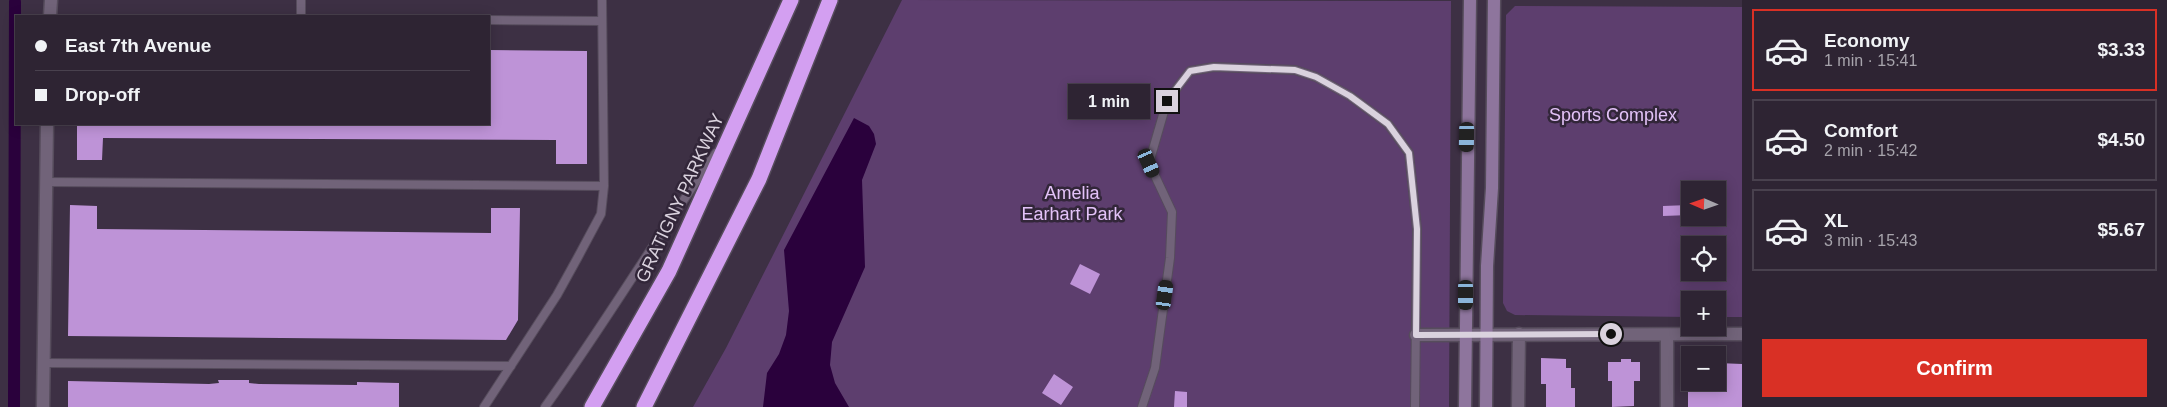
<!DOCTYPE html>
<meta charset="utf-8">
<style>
:root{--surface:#2e2433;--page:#3a303f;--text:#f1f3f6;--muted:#a7a4ac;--line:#49414e;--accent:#d93025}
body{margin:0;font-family:Arial,sans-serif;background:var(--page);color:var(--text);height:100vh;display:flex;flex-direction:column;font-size:19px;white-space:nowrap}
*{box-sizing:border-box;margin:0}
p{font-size:16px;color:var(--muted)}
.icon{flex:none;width:28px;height:28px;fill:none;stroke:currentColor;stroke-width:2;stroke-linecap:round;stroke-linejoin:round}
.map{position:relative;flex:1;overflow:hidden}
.details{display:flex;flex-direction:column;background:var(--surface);width:425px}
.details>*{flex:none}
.banner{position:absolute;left:15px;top:15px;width:475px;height:110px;border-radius:0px;box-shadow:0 2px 12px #0003,0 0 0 1px var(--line);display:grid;align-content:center;height:110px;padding:0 20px;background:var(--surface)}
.needle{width:32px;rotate:272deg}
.controls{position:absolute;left:1681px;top:181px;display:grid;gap:10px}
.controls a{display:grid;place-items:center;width:45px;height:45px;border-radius:0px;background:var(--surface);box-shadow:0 2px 12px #0003,0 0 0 1px var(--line);font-size:25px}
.end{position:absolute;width:22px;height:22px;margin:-11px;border:6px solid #dad2de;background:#111;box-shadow:0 0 0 2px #111}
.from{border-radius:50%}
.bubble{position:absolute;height:35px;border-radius:0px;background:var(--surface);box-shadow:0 2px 12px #0003,0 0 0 1px var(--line);font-size:16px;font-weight:600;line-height:35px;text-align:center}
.car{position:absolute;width:15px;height:30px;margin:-15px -8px;border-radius:6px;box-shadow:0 0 4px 1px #0007;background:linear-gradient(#222 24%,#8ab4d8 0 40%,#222 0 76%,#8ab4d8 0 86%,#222 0)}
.banner b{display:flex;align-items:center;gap:18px;height:48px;font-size:19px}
.banner b+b{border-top:1px solid var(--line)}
.banner i{width:12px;height:12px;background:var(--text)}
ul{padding:9px 0 0;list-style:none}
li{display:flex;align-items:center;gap:15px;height:82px;margin:0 10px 8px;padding:0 10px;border:2px solid var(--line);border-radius:0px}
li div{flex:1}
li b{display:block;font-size:19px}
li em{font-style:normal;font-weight:600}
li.selected{border-color:var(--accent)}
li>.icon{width:45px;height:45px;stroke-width:1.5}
.primary-button{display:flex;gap:10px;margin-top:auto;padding:10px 20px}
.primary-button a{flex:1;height:58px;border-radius:0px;background:var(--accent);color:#fff;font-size:20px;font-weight:600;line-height:58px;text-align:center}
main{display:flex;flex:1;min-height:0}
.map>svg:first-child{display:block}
.green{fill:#5d3e6e;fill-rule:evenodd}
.water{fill:#2a013c}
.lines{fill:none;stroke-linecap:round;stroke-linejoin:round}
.canal{stroke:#2a013c;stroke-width:12}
.building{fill:#be93d7}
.lane-casing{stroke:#564c5c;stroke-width:10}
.street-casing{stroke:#564c5c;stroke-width:15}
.secondary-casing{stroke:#564c5c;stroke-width:15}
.highway-casing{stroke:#564c5c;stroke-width:18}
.lane{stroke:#716379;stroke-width:8}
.street{stroke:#716379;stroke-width:12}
.secondary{stroke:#8e759d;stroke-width:12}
.highway{stroke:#d39ff1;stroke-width:15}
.route{stroke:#dad2de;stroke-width:6}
.labels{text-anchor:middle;stroke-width:5;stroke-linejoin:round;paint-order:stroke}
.park-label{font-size:18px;fill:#e3c2f8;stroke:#322639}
.street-label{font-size:18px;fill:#dad2de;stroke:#322639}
</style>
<main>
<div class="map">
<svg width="1742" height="407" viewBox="0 0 1742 407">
<rect width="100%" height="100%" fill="#3d3044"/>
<path class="green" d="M 902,0 L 1451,1 L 1449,407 L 693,407 L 726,348 Z
M 1515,6 L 1742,7 L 1742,317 L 1718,317 L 1718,300 L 1690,300 L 1690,317 L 1515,315 L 1507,311 L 1503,303 L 1506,15 ZM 1690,190 L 1718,190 L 1718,218 L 1690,218 ZM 1690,245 L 1718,245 L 1718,272 L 1690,272 Z"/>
<path class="water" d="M 854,118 L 869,126 L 874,134 L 876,144 L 862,180 L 865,267 L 832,342 L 830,365 L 835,383 L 849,407 L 763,407 L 767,373 L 779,354 L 786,335 L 789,311 L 784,250 Z"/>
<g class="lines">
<path class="canal" d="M 14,407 L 15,2"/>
</g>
<path class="building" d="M 489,50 L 587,51 L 587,164 L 556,164 L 556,140 L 103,138 L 102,160 L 77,160 L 77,124 L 489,124 Z
M 70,205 L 97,206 L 97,229 L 491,233 L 491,208 L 520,208 L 518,320 L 506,340 L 68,336 Z
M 1689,205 L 1690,215 L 1663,216 L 1663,206 Z
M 1080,264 L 1100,274 L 1090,294 L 1070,284 Z
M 1541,358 L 1566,359 L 1566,368 L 1571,368 L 1571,388 L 1575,388 L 1575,407 L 1546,407 L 1546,384 L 1541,384 Z
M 1621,359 L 1631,359 L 1631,362 L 1640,362 L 1640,381 L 1634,381 L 1634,406 L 1612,407 L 1612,381 L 1608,381 L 1608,362 L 1621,362 Z
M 1718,363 L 1742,364 L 1742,407 L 1688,407 L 1688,390 L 1710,390 L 1710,387 L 1718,387 Z
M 1054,374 L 1073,387 L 1061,405 L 1042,393 Z
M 218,380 L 249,380 L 249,383 L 259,384 L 357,385 L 357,382 L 399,383 L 399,407 L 68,407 L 68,381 L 209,384 L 219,383 Z
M 1175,391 L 1187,392 L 1187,407 L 1174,407 Z"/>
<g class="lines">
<g class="lane-casing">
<path id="lane" d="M 301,0 L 301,16
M 489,20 L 601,21
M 46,182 L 604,186
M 44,363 L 511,366
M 484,407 L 557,295 L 578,257 L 601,214 L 604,186 L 602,0
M 545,407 C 605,324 657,236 716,153
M 1142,407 L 1155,368 L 1170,258 L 1172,212 L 1149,163 L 1167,101 L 1190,71 L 1214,67 L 1295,70 L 1316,77 L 1350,96 L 1388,124 L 1409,153 L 1417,229 L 1415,407"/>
</g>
<g class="street-casing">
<path id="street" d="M 50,16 L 51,0
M 1416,335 L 1742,334
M 43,407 L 47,124
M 1518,407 L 1519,334
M 1667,407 L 1667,335"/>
</g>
<g class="secondary-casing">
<path id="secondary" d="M 1465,407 L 1470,0
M 1486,407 L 1487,266 L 1492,188 L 1494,0"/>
</g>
<g class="highway-casing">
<path id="highway" d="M 592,407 L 669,271 L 791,0
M 644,407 L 759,179 L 830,0"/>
</g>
<use href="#lane" class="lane"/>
<use href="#street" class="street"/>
<use href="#secondary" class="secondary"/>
<use href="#highway" class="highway"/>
</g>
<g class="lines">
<path class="route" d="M 1167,101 L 1190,71 L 1214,67 L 1295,70 L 1316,77 L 1350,96 L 1388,124 L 1409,153 L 1417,229 L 1416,335 L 1611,334"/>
</g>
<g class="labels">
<g class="park-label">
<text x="1613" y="121">Sports Complex</text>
<text x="1072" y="199">Amelia<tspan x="1072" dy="21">Earhart Park</tspan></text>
</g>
<g class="street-label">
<text transform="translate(680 198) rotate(-65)" y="6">GRATIGNY PARKWAY</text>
</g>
</g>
</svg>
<div class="controls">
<a><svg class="needle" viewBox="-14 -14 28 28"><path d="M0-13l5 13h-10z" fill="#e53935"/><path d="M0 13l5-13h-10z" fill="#a7a4ac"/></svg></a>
<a><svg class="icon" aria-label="locate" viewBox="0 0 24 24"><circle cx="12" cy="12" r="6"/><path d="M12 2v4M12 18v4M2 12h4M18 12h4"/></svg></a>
<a>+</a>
<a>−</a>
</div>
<i class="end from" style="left:1611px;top:334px"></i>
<i class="end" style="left:1167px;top:101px"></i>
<div class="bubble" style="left:1068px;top:84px;width:82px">1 min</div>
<i class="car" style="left:1467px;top:137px;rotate:181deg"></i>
<i class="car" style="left:1149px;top:163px;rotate:156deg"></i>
<i class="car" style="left:1165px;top:295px;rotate:8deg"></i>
<i class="car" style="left:1466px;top:295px;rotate:180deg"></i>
<div class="banner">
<b><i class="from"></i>East 7th Avenue</b>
<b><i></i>Drop-off</b>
</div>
</div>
<section class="details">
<ul>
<li class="selected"><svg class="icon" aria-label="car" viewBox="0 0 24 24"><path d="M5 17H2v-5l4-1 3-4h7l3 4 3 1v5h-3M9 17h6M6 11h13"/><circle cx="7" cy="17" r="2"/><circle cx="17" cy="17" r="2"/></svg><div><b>Economy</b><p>1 min · 15:41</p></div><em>$3.33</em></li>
<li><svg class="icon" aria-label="car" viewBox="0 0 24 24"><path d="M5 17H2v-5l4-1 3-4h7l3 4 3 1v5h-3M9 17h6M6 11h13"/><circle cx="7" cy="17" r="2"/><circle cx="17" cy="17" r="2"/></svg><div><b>Comfort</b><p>2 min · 15:42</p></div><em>$4.50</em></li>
<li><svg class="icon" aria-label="car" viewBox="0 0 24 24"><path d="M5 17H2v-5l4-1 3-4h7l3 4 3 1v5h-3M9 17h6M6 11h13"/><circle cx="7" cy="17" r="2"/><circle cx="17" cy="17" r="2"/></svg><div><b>XL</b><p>3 min · 15:43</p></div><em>$5.67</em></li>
</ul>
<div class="primary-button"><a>Confirm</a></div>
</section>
</main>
